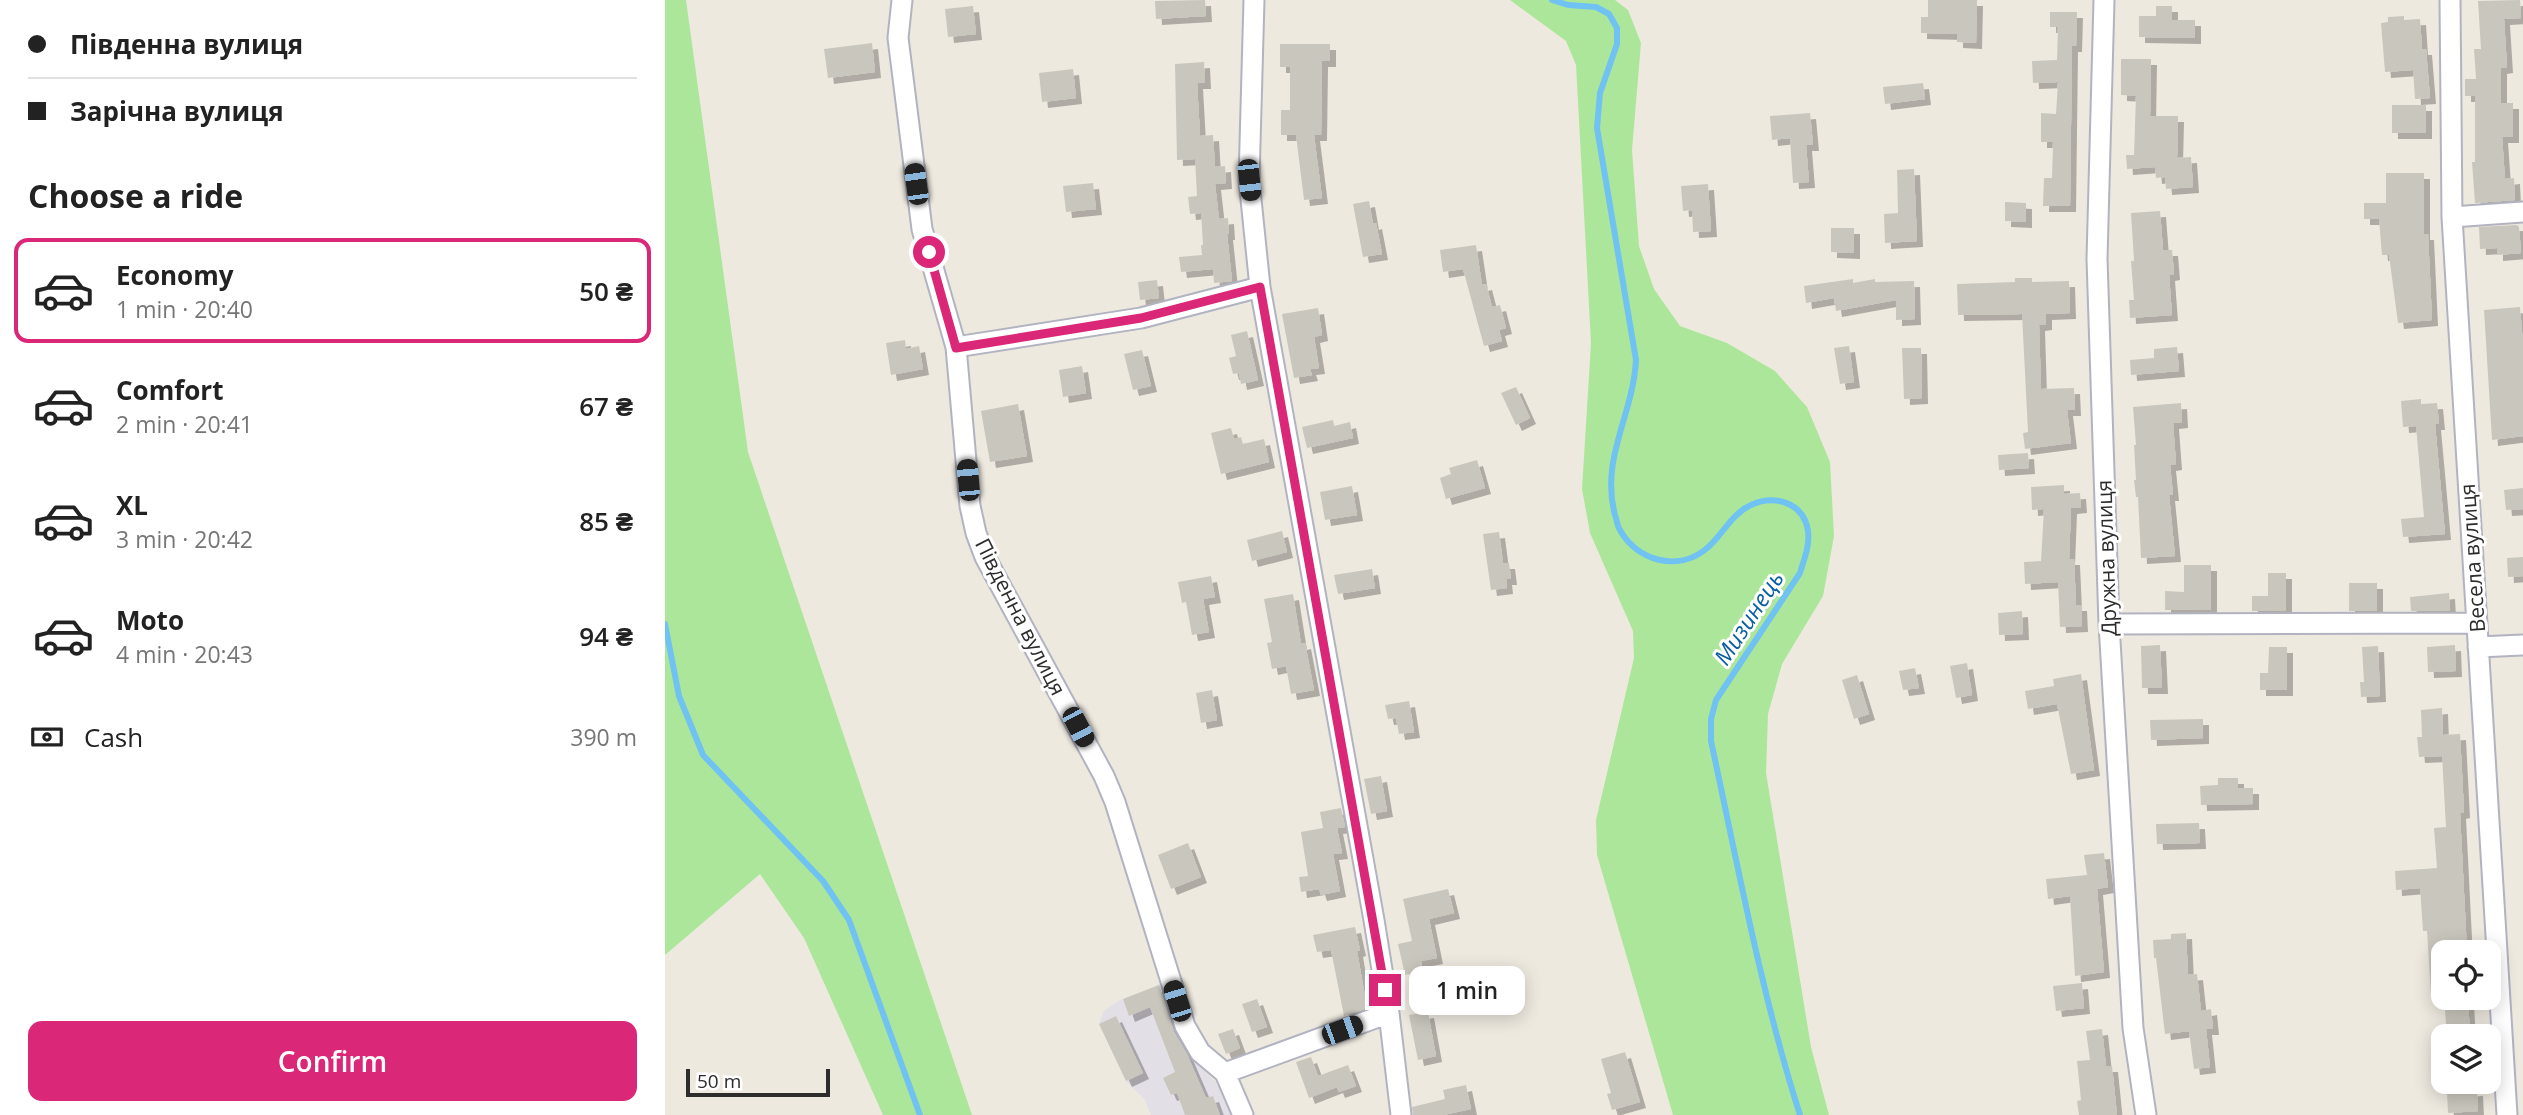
<!DOCTYPE html>
<meta charset="utf-8">
<style>
:root{--surface:#fff;--page:#f6f6f6;--text:#222;--muted:#767676;--line:#e0e0e0;--accent:#db2777}
body{margin:0;font-family:"Open Sans",sans-serif;background:var(--page);color:var(--text);height:100vh;display:flex;flex-direction:column;font-size:26px;white-space:nowrap}
*{box-sizing:border-box;margin:0}
p{font-size:23px;color:var(--muted)}
.icon{flex:none;width:38px;height:38px;fill:none;stroke:currentColor;stroke-width:2;stroke-linecap:round;stroke-linejoin:round}
.map{position:relative;flex:1;overflow:hidden}
.drawer{display:flex;flex-direction:column;background:var(--surface);width:665px}
.drawer>*{flex:none}
.banner{display:grid;align-content:center;height:154px;padding:0 28px;background:var(--surface)}
.buttons{position:absolute;left:1766px;top:940px;display:grid;gap:14px}
.buttons a{display:grid;place-items:center;width:70px;height:70px;border-radius:14px;background:var(--surface);box-shadow:0 4px 18px #0003;font-size:35px}
.scale{position:absolute;left:21px;bottom:18px;width:144px;box-sizing:border-box;padding-left:7px;border:4px solid #2c2c2c;border-top:0;font-size:19px;line-height:24px;white-space:nowrap;color:#2c2c2c;-webkit-text-stroke:5px #fff;paint-order:stroke}
.end{position:absolute;width:32px;height:32px;margin:-16px;border:9px solid #db2777;background:#fff;box-shadow:0 0 0 4px #fff}
.from{border-radius:50%}
.bubble{position:absolute;height:49px;border-radius:14px;background:var(--surface);box-shadow:0 4px 18px #0003;font-size:23px;font-weight:600;line-height:49px;text-align:center}
.car{position:absolute;width:21px;height:42px;margin:-21px -10px;border-radius:9px;box-shadow:0 0 5px 2px #0007;background:linear-gradient(#222 24%,#8ab4d8 0 40%,#222 0 76%,#8ab4d8 0 86%,#222 0)}
.banner b{display:flex;align-items:center;gap:24px;height:66px;font-size:26px}
.banner b+b{border-top:2px solid var(--line)}
.banner i{width:18px;height:18px;background:var(--text)}
ul{padding:0;list-style:none}
li{display:flex;align-items:center;gap:21px;height:105px;margin:0 14px 10px;padding:0 14px;border:4px solid transparent;border-radius:14px}
li div{flex:1}
li b{display:block;font-size:26px}
li em{font-style:normal;font-weight:600}
li.active{border-color:var(--accent)}
li>.icon{width:63px;height:63px;stroke-width:1.5}
h2{padding:0 28px;font-size:32px;line-height:84px}
.pay{display:flex;align-items:center;gap:18px;height:77px;padding:0 28px;font-size:26px}
.pay p{margin-inline-start:auto}
.primary-button{display:flex;gap:14px;margin-top:auto;padding:14px 28px}
.primary-button a{flex:1;height:80px;border-radius:14px;background:var(--accent);color:#fff;font-size:28px;font-weight:600;line-height:80px;text-align:center}
main{display:flex;flex:1;min-height:0}
.map>svg:first-child{display:block}
.industrial{fill:#e2dfe7}
.green{fill:#ace69a}
.lines{fill:none;stroke-linecap:round;stroke-linejoin:round}
.stream{stroke:#70c2f2;stroke-width:6}
.building{fill:#c9c7bd;filter:url(#shadow)}
.minor-casing{stroke:#b2b3c0;stroke-width:23}
.minor{stroke:#fff;stroke-width:19}
.route{stroke:#db2777;stroke-width:9}
.labels{text-anchor:middle;stroke-width:6;stroke-linejoin:round;paint-order:stroke}
.street-label{font-size:21px;fill:#2c2c2c;stroke:#fff}
.water-label{font-size:23px;font-style:italic;fill:#0a5fa3;stroke:#fff}
</style>
<main>
<section class="drawer">
<div class="banner">
<b><i class="from"></i>Південна вулиця</b>
<b><i></i>Зарічна вулиця</b>
</div>
<h2>Choose a ride</h2>
<ul>
<li class="active"><svg class="icon" aria-label="car" viewBox="0 0 24 24"><path d="M5 17H2v-5l4-1 3-4h7l3 4 3 1v5h-3M9 17h6M6 11h13"/><circle cx="7" cy="17" r="2"/><circle cx="17" cy="17" r="2"/></svg><div><b>Economy</b><p>1 min · 20:40</p></div><em>50 ₴</em></li>
<li><svg class="icon" aria-label="car" viewBox="0 0 24 24"><path d="M5 17H2v-5l4-1 3-4h7l3 4 3 1v5h-3M9 17h6M6 11h13"/><circle cx="7" cy="17" r="2"/><circle cx="17" cy="17" r="2"/></svg><div><b>Comfort</b><p>2 min · 20:41</p></div><em>67 ₴</em></li>
<li><svg class="icon" aria-label="car" viewBox="0 0 24 24"><path d="M5 17H2v-5l4-1 3-4h7l3 4 3 1v5h-3M9 17h6M6 11h13"/><circle cx="7" cy="17" r="2"/><circle cx="17" cy="17" r="2"/></svg><div><b>XL</b><p>3 min · 20:42</p></div><em>85 ₴</em></li>
<li><svg class="icon" aria-label="car" viewBox="0 0 24 24"><path d="M5 17H2v-5l4-1 3-4h7l3 4 3 1v5h-3M9 17h6M6 11h13"/><circle cx="7" cy="17" r="2"/><circle cx="17" cy="17" r="2"/></svg><div><b>Moto</b><p>4 min · 20:43</p></div><em>94 ₴</em></li>
</ul>
<div class="pay"><svg class="icon" aria-label="cash" viewBox="0 0 24 24"><path d="M3 7h18v10H3z"/><circle cx="12" cy="12" r="2"/></svg>Cash<p>390 m</p></div>
<div class="primary-button"><a>Confirm</a></div>
</section>
<div class="map">
<svg width="1858" height="1115" viewBox="0 0 1858 1115">
<defs>
<filter id="shadow"><feDropShadow dx="6" dy="6" stdDeviation="0" flood-color="#0004"/></filter>
</defs>
<rect width="100%" height="100%" fill="#eee9df"/>
<path class="industrial" d="M 496,984 L 523,1053 L 557,1089 L 567,1115 L 486,1115 L 480,1100 L 461,1081 L 434,1024 L 439,1011 L 453,1001 Z"/>
<path class="green" d="M 0,0 L 21,0 L 83,452 L 307,1115 L 218,1115 L 139,938 L 95,874 L 0,955 Z
M 845,0 L 950,0 L 963,10 L 976,43 L 967,150 L 974,246 L 989,289 L 1015,326 L 1062,343 L 1110,371 L 1142,407 L 1165,462 L 1169,536 L 1158,596 L 1117,664 L 1103,714 L 1101,773 L 1146,1047 L 1164,1115 L 1008,1115 L 932,855 L 931,820 L 969,658 L 968,631 L 925,533 L 917,489 L 926,343 L 911,65 L 901,41 Z"/>
<g class="lines">
<path class="stream" d="M 887,0 L 903,5 L 931,7 L 944,14 L 952,28 L 952,44 L 935,93 L 932,128 L 971,360 C 968,416 935,458 950,515 C 952,520 952,526 955,530 C 972,561 1013,572 1041,549 C 1057,536 1066,514 1086,505 C 1110,494 1139,503 1143,531 C 1145,546 1139,559 1135,573 L 1051,700 L 1046,719 L 1046,741 C 1073,866 1096,993 1135,1115
M 0,624 L 14,696 L 38,755 L 158,881 L 184,920 L 255,1115"/>
</g>
<path class="building" d="M 540,0 L 541,16 L 491,19 L 490,1 Z
M 1263,0 L 1312,0 L 1311,43 L 1292,42 L 1292,34 L 1256,33 L 1256,17 L 1263,17 Z
M 1855,0 L 1856,18 L 1839,19 L 1842,67 L 1836,68 L 1836,103 L 1848,103 L 1848,137 L 1837,137 L 1840,179 L 1849,178 L 1850,200 L 1810,203 L 1807,162 L 1810,162 L 1810,96 L 1800,96 L 1800,79 L 1811,79 L 1809,49 L 1816,49 L 1813,1 Z
M 308,6 L 311,34 L 283,37 L 280,9 Z
M 1491,6 L 1507,6 L 1507,20 L 1530,20 L 1530,38 L 1474,37 L 1474,16 L 1491,16 Z
M 1385,12 L 1412,12 L 1411,46 L 1407,46 L 1405,206 L 1378,206 L 1379,178 L 1387,178 L 1388,142 L 1376,142 L 1376,113 L 1391,114 L 1393,82 L 1368,83 L 1367,61 L 1392,60 L 1393,27 L 1385,27 Z
M 1739,16 L 1739,20 L 1755,19 L 1757,49 L 1761,49 L 1765,98 L 1750,99 L 1748,70 L 1720,72 L 1716,23 L 1723,22 L 1723,17 Z
M 207,43 L 210,72 L 163,78 L 159,49 Z
M 615,44 L 665,44 L 665,61 L 657,61 L 656,135 L 649,135 L 657,198 L 639,200 L 631,135 L 616,135 L 616,110 L 625,110 L 625,67 L 615,67 Z
M 1456,59 L 1486,59 L 1485,116 L 1513,116 L 1512,158 L 1526,157 L 1528,187 L 1501,189 L 1500,177 L 1491,178 L 1490,167 L 1462,169 L 1461,155 L 1469,155 L 1471,96 L 1456,95 Z
M 539,62 L 540,83 L 532,83 L 535,136 L 548,135 L 550,167 L 560,166 L 561,183 L 550,184 L 554,219 L 563,218 L 564,234 L 562,234 L 567,281 L 549,283 L 548,269 L 516,272 L 514,257 L 537,255 L 536,245 L 538,245 L 536,213 L 525,214 L 523,197 L 532,196 L 530,159 L 512,160 L 510,64 Z
M 408,69 L 411,98 L 377,102 L 374,73 Z
M 1258,83 L 1260,99 L 1220,104 L 1218,87 Z
M 1727,105 L 1761,105 L 1761,133 L 1727,133 Z
M 1145,113 L 1148,145 L 1141,145 L 1144,182 L 1128,183 L 1125,138 L 1107,140 L 1105,116 Z
M 1249,169 L 1252,241 L 1220,243 L 1219,214 L 1233,213 L 1232,170 Z
M 1721,173 L 1759,173 L 1759,234 L 1763,234 L 1767,320 L 1733,323 L 1724,255 L 1717,255 L 1714,219 L 1699,219 L 1699,203 L 1721,203 Z
M 428,183 L 431,209 L 401,212 L 398,186 Z
M 1043,184 L 1046,231 L 1028,232 L 1027,210 L 1018,211 L 1016,186 Z
M 704,201 L 708,224 L 711,223 L 717,254 L 698,257 L 688,204 Z
M 1340,202 L 1361,203 L 1361,222 L 1340,221 Z
M 1495,211 L 1498,250 L 1507,250 L 1509,274 L 1504,275 L 1507,315 L 1465,318 L 1464,300 L 1469,300 L 1466,261 L 1469,261 L 1466,213 Z
M 1852,225 L 1854,227 L 1856,253 L 1832,255 L 1832,248 L 1815,249 L 1814,227 Z
M 1166,228 L 1189,228 L 1189,253 L 1166,252 Z
M 811,245 L 817,285 L 821,284 L 827,307 L 835,305 L 841,328 L 834,330 L 837,341 L 819,346 L 798,269 L 778,272 L 775,250 Z
M 1350,278 L 1367,278 L 1367,282 L 1404,281 L 1405,313 L 1381,314 L 1381,324 L 1374,325 L 1376,389 L 1409,388 L 1410,410 L 1402,410 L 1406,443 L 1360,449 L 1358,433 L 1363,432 L 1357,314 L 1293,315 L 1292,284 L 1350,282 Z
M 1188,279 L 1188,283 L 1210,279 L 1210,282 L 1249,281 L 1250,319 L 1231,320 L 1231,300 L 1171,311 L 1169,298 L 1141,303 L 1139,286 Z
M 492,280 L 494,298 L 475,300 L 473,282 Z
M 1855,307 L 1858,345 L 1858,436 L 1827,440 L 1819,310 Z
M 653,308 L 657,335 L 649,337 L 654,368 L 645,369 L 647,375 L 629,378 L 617,314 Z
M 582,331 L 593,380 L 576,384 L 574,373 L 568,374 L 564,358 L 571,356 L 566,335 Z
M 240,340 L 241,349 L 254,346 L 258,369 L 226,375 L 221,343 Z
M 1184,346 L 1189,382 L 1175,384 L 1169,348 Z
M 1512,347 L 1514,371 L 1466,375 L 1465,360 L 1489,358 L 1489,349 Z
M 1237,348 L 1256,348 L 1257,398 L 1239,399 Z
M 477,350 L 486,386 L 468,390 L 459,354 Z
M 417,366 L 421,393 L 398,397 L 394,370 Z
M 851,387 L 865,418 L 851,425 L 836,393 Z
M 1756,399 L 1756,404 L 1772,403 L 1774,424 L 1770,424 L 1780,534 L 1738,537 L 1736,519 L 1759,517 L 1751,426 L 1738,427 L 1736,401 Z
M 1516,403 L 1517,422 L 1508,423 L 1511,464 L 1505,465 L 1508,495 L 1504,495 L 1510,556 L 1476,558 L 1473,497 L 1471,497 L 1469,480 L 1471,480 L 1469,445 L 1471,445 L 1468,407 Z
M 353,404 L 362,456 L 325,462 L 316,411 Z
M 668,420 L 669,426 L 685,422 L 688,438 L 642,448 L 637,427 Z
M 566,428 L 569,439 L 576,437 L 578,444 L 599,439 L 604,462 L 556,474 L 546,433 Z
M 1363,453 L 1364,468 L 1334,470 L 1333,455 Z
M 812,460 L 820,488 L 781,499 L 775,478 L 786,474 L 784,468 Z
M 1399,485 L 1399,494 L 1415,493 L 1416,507 L 1406,508 L 1404,559 L 1409,559 L 1411,605 L 1416,605 L 1417,626 L 1395,627 L 1393,582 L 1360,584 L 1359,562 L 1376,561 L 1379,509 L 1367,510 L 1366,487 Z
M 687,486 L 692,515 L 660,520 L 655,492 Z
M 1858,488 L 1858,509 L 1841,510 L 1839,490 Z
M 617,531 L 622,552 L 587,561 L 582,540 Z
M 834,532 L 838,563 L 844,563 L 846,579 L 841,579 L 842,588 L 826,590 L 818,534 Z
M 1858,557 L 1858,576 L 1843,577 L 1842,558 Z
M 1519,565 L 1546,565 L 1546,610 L 1500,610 L 1500,591 L 1519,592 Z
M 707,569 L 710,588 L 673,594 L 669,575 Z
M 1603,573 L 1621,573 L 1621,611 L 1587,611 L 1587,596 L 1603,596 Z
M 546,576 L 550,597 L 538,599 L 544,632 L 527,635 L 521,602 L 517,603 L 513,582 Z
M 1684,583 L 1712,583 L 1712,611 L 1684,611 Z
M 1784,593 L 1785,611 L 1746,611 L 1745,597 Z
M 628,594 L 636,644 L 640,643 L 649,690 L 626,694 L 621,666 L 607,669 L 602,643 L 607,642 L 599,599 Z
M 1357,611 L 1358,634 L 1334,635 L 1333,613 Z
M 1495,645 L 1497,688 L 1477,688 L 1476,646 Z
M 1790,645 L 1791,671 L 1763,672 L 1762,647 Z
M 1713,646 L 1715,696 L 1696,697 L 1695,682 L 1699,682 L 1697,647 Z
M 1604,647 L 1622,647 L 1622,690 L 1595,690 L 1595,673 L 1603,673 Z
M 1302,663 L 1307,695 L 1291,698 L 1285,666 Z
M 1250,668 L 1254,688 L 1238,690 L 1234,671 Z
M 1416,674 L 1429,770 L 1406,774 L 1392,704 L 1363,709 L 1360,691 L 1389,686 L 1388,679 Z
M 1192,675 L 1204,714 L 1189,719 L 1177,680 Z
M 547,690 L 552,720 L 536,723 L 531,693 Z
M 744,701 L 749,732 L 734,734 L 731,718 L 723,719 L 720,705 Z
M 1777,708 L 1778,735 L 1795,734 L 1799,812 L 1795,813 L 1802,952 L 1778,952 L 1778,994 L 1766,994 L 1762,931 L 1758,931 L 1755,888 L 1731,890 L 1730,871 L 1772,868 L 1769,828 L 1781,827 L 1777,756 L 1754,757 L 1752,737 L 1757,737 L 1756,710 Z
M 1538,719 L 1538,738 L 1486,740 L 1485,720 Z
M 716,776 L 722,811 L 706,814 L 699,779 Z
M 1553,778 L 1573,778 L 1573,788 L 1588,788 L 1588,804 L 1536,805 L 1535,786 L 1553,785 Z
M 676,808 L 680,827 L 672,828 L 677,853 L 668,854 L 675,891 L 656,895 L 654,889 L 636,892 L 634,877 L 643,876 L 636,832 L 658,828 L 655,812 Z
M 1534,823 L 1535,843 L 1492,844 L 1491,824 Z
M 523,843 L 536,877 L 506,889 L 493,855 Z
M 1439,853 L 1443,887 L 1432,889 L 1439,972 L 1410,976 L 1405,896 L 1383,899 L 1381,879 L 1422,875 L 1419,855 Z
M 783,889 L 789,913 L 764,919 L 772,958 L 756,961 L 758,971 L 740,975 L 733,944 L 747,941 L 738,899 Z
M 690,927 L 695,950 L 692,951 L 702,1008 L 679,1016 L 666,950 L 652,952 L 648,935 Z
M 1521,933 L 1523,975 L 1532,974 L 1536,1011 L 1546,1009 L 1548,1029 L 1541,1029 L 1545,1067 L 1529,1069 L 1524,1031 L 1500,1034 L 1491,958 L 1489,958 L 1488,940 L 1506,939 L 1506,934 Z
M 1417,983 L 1419,1008 L 1391,1011 L 1388,986 Z
M 494,985 L 509,1032 L 522,1054 L 541,1098 L 548,1096 L 555,1115 L 520,1115 L 512,1093 L 506,1095 L 498,1078 L 510,1072 L 485,1007 L 464,1016 L 458,999 Z
M 1779,998 L 1803,998 L 1805,1036 L 1782,1036 Z
M 592,999 L 602,1027 L 587,1032 L 577,1004 Z
M 763,1012 L 771,1056 L 753,1060 L 744,1015 Z
M 451,1016 L 478,1073 L 461,1081 L 434,1024 Z
M 568,1029 L 575,1048 L 561,1054 L 553,1034 Z
M 1437,1029 L 1441,1066 L 1447,1066 L 1452,1115 L 1414,1115 L 1412,1101 L 1416,1100 L 1412,1061 L 1425,1060 L 1421,1031 Z
M 960,1052 L 975,1102 L 947,1110 L 942,1094 L 946,1093 L 936,1059 Z
M 646,1057 L 653,1076 L 683,1065 L 691,1086 L 674,1092 L 672,1087 L 644,1098 L 631,1062 Z
M 801,1085 L 806,1109 L 778,1115 L 748,1115 L 747,1107 L 780,1099 L 778,1090 Z
M 1812,1090 L 1813,1111 L 1783,1113 L 1782,1092 Z"/>
<g class="lines">
<g class="minor-casing">
<path id="minor" d="M 237,0 L 233,38 L 257,229 L 291,347 L 305,506 L 311,533 L 320,557 L 439,776 L 450,802 L 520,1026 L 535,1052 L 560,1073 L 578,1115
M 589,0 L 584,180 L 595,287 L 709,920 L 724,1013 L 736,1115
M 1439,0 L 1432,259 L 1444,624 L 1468,1028 L 1481,1115
M 1785,0 L 1787,217 L 1842,1115
M 1787,217 L 1858,212
M 291,347 L 476,318 L 595,287
M 1444,624 L 1812,623
M 1813,647 L 1858,645
M 560,1073 L 724,1013"/>
</g>
<use href="#minor" class="minor"/>
</g>
<g class="lines">
<path class="route" d="M 264,252 L 291,348 L 476,318 L 595,287 L 720,990"/>
</g>
<g class="labels">
<g class="street-label">
<text transform="translate(1442 558) rotate(-92)" y="7">Дружна вулиця</text>
<text transform="translate(1808 558) rotate(-94)" y="7">Весела вулиця</text>
<text transform="translate(355 617) rotate(63)" y="7">Південна вулиця</text>
</g>
<g class="water-label">
<text transform="translate(1084 618) rotate(-57)" y="8">Мизинець</text>
</g>
</g>
</svg>
<div class="buttons">
<a><svg class="icon" aria-label="locate" viewBox="0 0 24 24"><circle cx="12" cy="12" r="6"/><path d="M12 2v4M12 18v4M2 12h4M18 12h4"/></svg></a>
<a><svg class="icon" aria-label="layers" viewBox="0 0 24 24"><path d="M12 4l9 5-9 5-9-5zM3 14l9 5 9-5"/></svg></a>
</div>
<div class="scale">50 m</div>
<i class="end from" style="left:264px;top:252px"></i>
<i class="end" style="left:720px;top:990px"></i>
<div class="bubble" style="left:744px;top:966px;width:116px">1 min</div>
<i class="car" style="left:584px;top:180px;rotate:174deg"></i>
<i class="car" style="left:251px;top:184px;rotate:352deg"></i>
<i class="car" style="left:303px;top:480px;rotate:355deg"></i>
<i class="car" style="left:413px;top:727px;rotate:152deg"></i>
<i class="car" style="left:512px;top:1001px;rotate:343deg"></i>
<i class="car" style="left:677px;top:1030px;rotate:70deg"></i>
</div>
</main>
